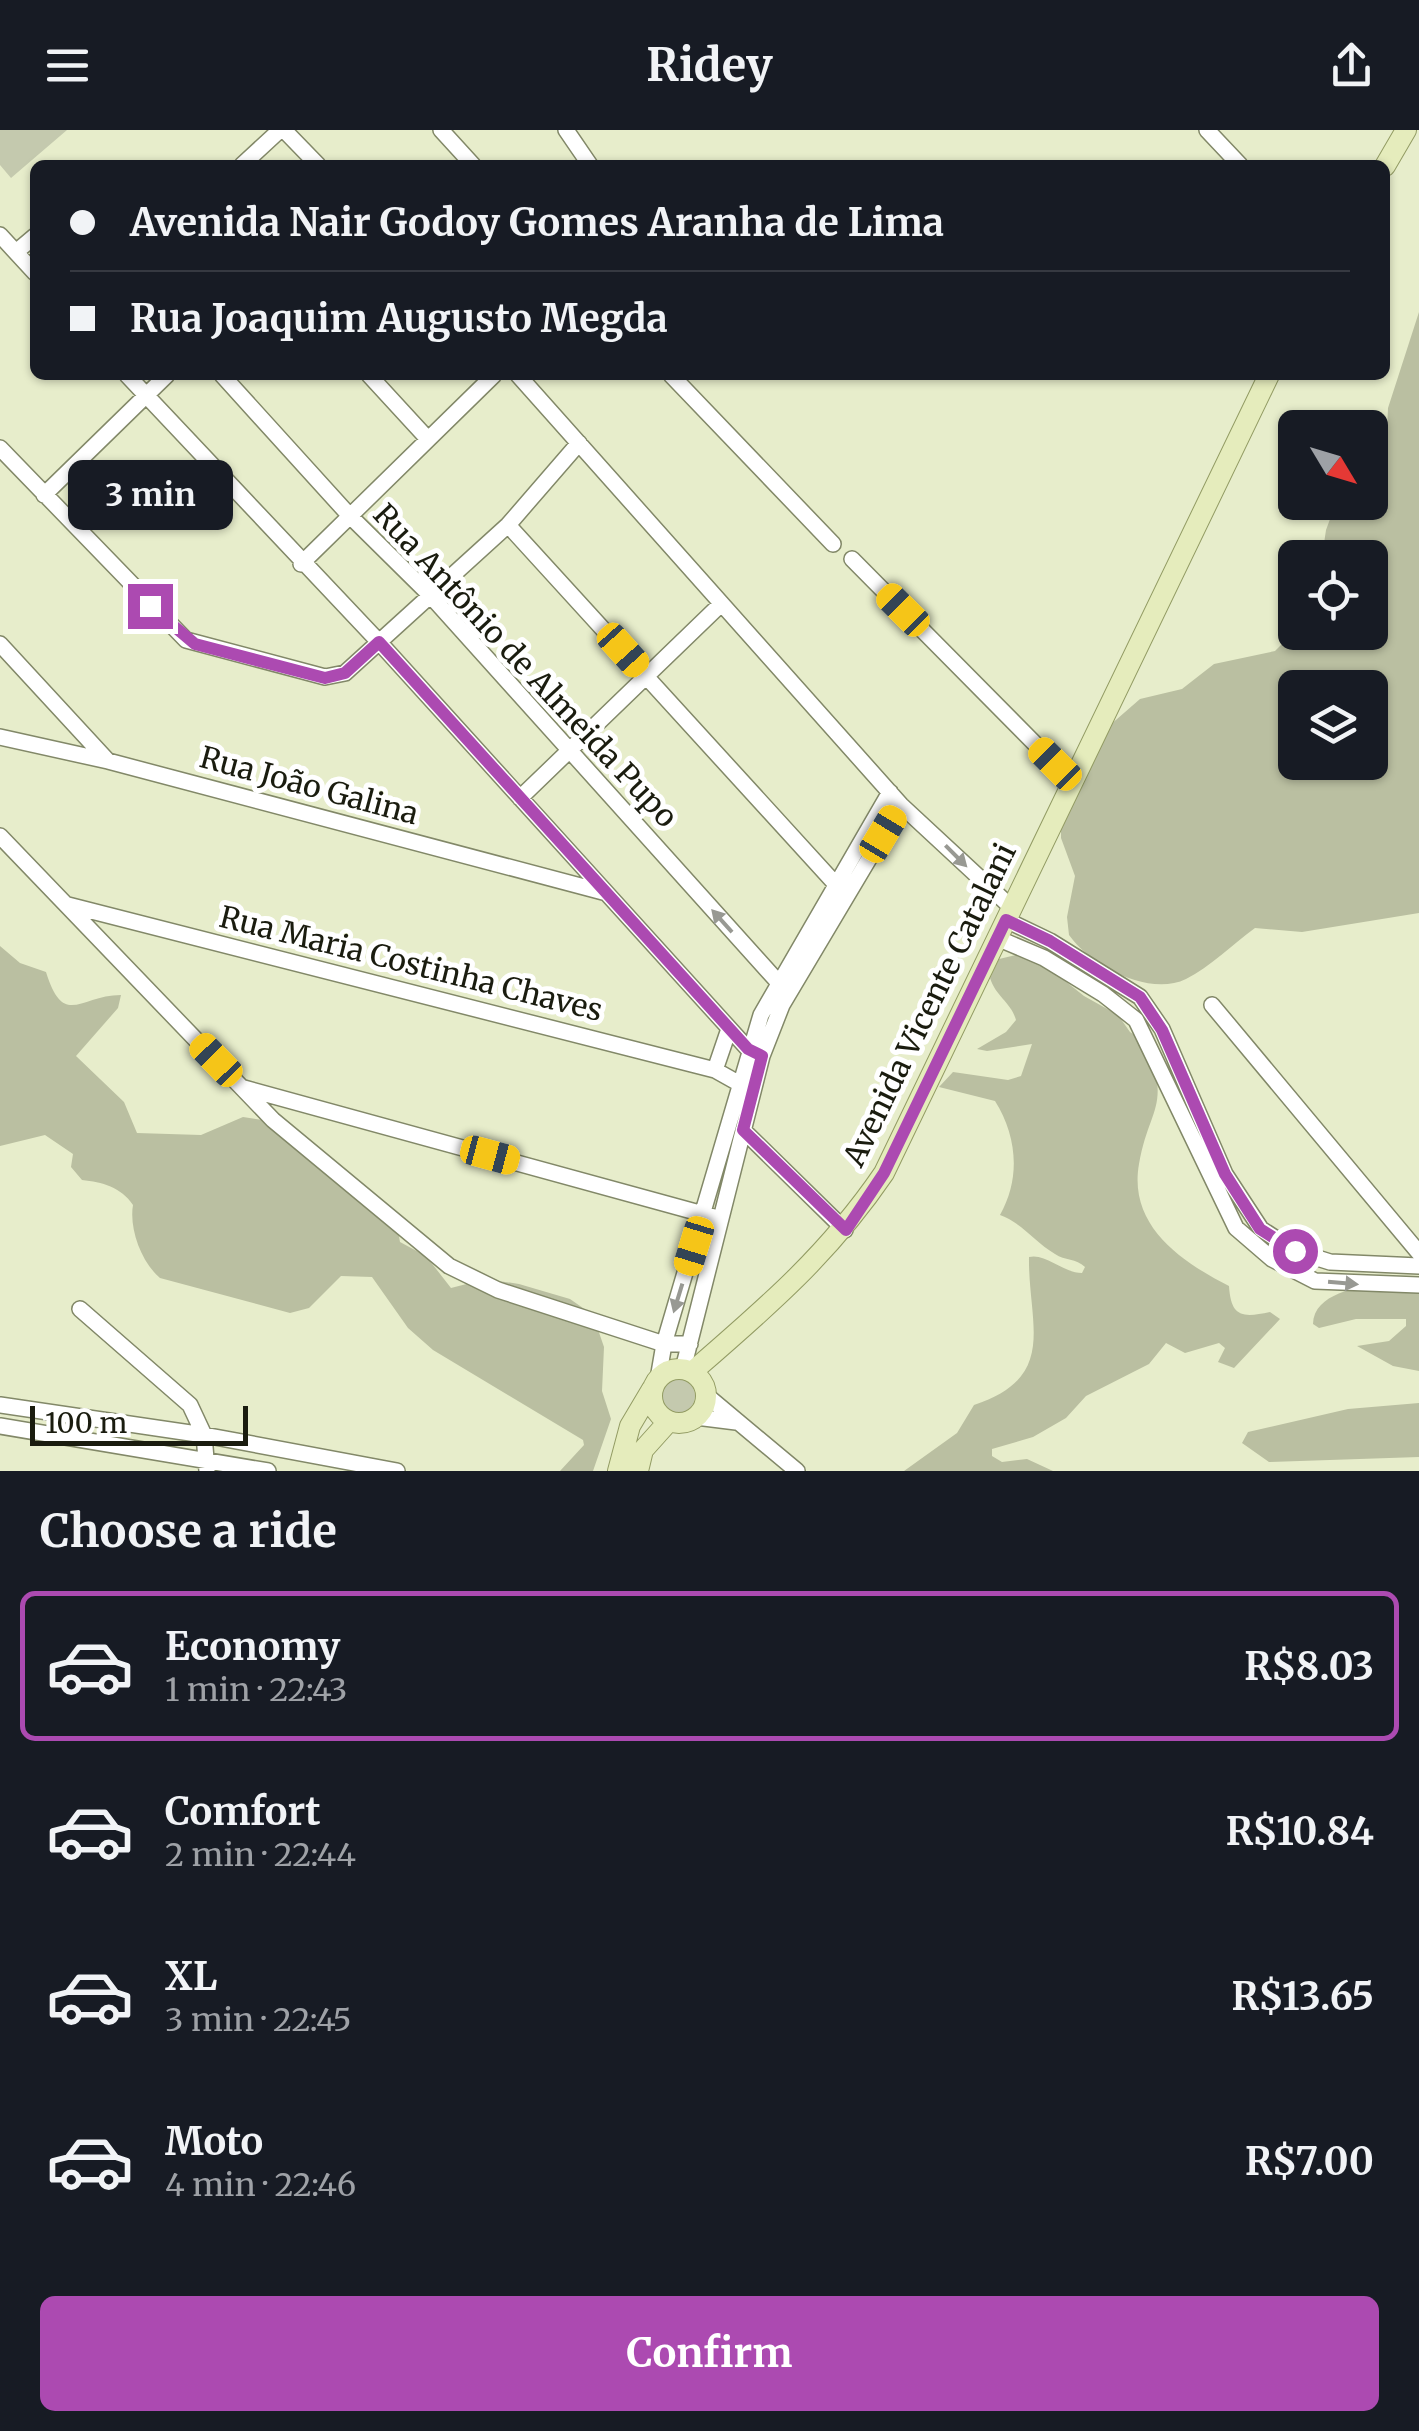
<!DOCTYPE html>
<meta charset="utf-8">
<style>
:root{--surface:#171b24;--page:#20242c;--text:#f1f3f6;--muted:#9ea1a6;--line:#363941;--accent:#ac4ab1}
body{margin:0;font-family:Merriweather,serif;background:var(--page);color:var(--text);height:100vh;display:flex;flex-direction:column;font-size:38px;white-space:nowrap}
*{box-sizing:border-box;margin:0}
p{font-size:32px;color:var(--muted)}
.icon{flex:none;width:55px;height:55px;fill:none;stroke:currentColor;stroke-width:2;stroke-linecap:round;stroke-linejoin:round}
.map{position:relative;height:1341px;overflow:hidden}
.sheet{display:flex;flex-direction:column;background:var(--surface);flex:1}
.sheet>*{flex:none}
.guide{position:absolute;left:30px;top:30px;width:1360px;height:220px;border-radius:15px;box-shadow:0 2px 8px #0004;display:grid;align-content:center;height:220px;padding:0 40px;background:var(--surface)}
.needle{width:65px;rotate:128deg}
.buttons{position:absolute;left:1278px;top:280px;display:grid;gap:20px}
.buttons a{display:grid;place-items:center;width:110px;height:110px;border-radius:15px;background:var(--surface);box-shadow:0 2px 8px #0004;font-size:50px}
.scale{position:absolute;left:30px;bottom:25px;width:218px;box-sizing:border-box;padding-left:10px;border:5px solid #1a1c0f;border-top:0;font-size:28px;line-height:35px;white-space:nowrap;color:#1a1c0f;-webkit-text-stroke:8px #fff;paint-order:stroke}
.end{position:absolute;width:45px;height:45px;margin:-22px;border:12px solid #ac4ab1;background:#fff;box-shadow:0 0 0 5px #fff}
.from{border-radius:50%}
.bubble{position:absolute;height:70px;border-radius:15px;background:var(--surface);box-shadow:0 2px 8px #0004;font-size:32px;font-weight:700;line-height:70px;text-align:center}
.car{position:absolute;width:30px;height:60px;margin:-30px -15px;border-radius:12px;box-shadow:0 0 8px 2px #0007;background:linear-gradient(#f5c518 24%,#345 0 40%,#f5c518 0 76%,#345 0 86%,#f5c518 0)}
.guide b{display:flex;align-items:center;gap:35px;height:95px;font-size:38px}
.guide b+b{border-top:2px solid var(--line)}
.guide i{width:25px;height:25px;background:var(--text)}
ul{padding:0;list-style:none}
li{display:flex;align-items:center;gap:30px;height:150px;margin:0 20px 15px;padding:0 20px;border:5px solid transparent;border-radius:15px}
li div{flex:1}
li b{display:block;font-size:38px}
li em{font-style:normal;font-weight:700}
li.active{border-color:var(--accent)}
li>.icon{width:90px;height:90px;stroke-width:1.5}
h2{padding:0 40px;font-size:45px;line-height:120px}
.primary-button{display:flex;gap:20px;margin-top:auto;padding:20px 40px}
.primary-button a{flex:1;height:115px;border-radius:15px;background:var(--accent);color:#fff;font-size:40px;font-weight:700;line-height:115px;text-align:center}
header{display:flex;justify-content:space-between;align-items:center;height:130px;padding:0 40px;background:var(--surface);font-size:45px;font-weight:700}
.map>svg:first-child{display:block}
.green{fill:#c4c9ae}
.forest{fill:#babfa1;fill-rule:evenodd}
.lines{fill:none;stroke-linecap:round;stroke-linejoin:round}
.minor-casing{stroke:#828868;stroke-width:18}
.major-casing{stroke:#929b63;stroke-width:22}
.minor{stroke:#fff;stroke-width:15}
.major{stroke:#e5ecbc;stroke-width:20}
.oneway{fill:#989993}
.route{stroke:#ac4ab1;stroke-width:12}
.labels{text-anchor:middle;stroke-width:10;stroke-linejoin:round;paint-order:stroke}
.street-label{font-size:30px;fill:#1a1c0f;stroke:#fff}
</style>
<header><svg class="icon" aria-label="menu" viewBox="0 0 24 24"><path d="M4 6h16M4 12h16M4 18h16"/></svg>Ridey<svg class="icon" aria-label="share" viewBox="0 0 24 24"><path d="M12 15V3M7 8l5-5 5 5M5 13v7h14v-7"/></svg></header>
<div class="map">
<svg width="1419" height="1341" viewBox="0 0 1419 1341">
<rect width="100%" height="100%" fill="#e7edcb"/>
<path class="green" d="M 0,0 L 67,0 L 11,48 L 0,35 Z
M661 1266a17 17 0 1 1 34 0a17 17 0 1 1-34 0Z"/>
<path class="forest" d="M 1419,182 L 1419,783 L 1302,802 L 1255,798 C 1233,814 1210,837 1186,849 C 1149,867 1091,836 1069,805 L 1067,787 L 1075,746 L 1061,708 L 1061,686 L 1109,596 L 1140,569 L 1182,559 L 1214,534 L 1275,521 L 1295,501 L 1370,502 L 1370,428 L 1322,427 L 1326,400 L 1336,373 L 1370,372 L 1370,348 L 1386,327 L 1388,278 ZM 1295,558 L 1370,558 L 1370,632 L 1295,632 Z
M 0,816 L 20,833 L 46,842 C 64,899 80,865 121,865 L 118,878 L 76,926 L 124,972 L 137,1003 L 201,1005 L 243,987 L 270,991 L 397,1096 L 400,1112 L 426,1126 L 451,1158 L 486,1149 L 519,1154 L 570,1169 L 593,1185 L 604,1217 L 602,1261 L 611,1289 L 593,1341 L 560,1341 L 584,1315 L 583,1310 L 433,1220 L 408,1198 L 372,1147 L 341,1146 L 309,1178 L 290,1183 L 160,1148 C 141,1132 129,1098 133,1075 C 121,1057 102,1052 82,1050 L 71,1037 L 73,1024 L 45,1005 L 0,1016 Z
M 1016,825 L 1040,831 L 1084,866 L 1118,885 L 1130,902 L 1148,914 C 1170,980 1149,977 1139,1034 C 1128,1096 1182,1132 1229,1156 C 1231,1187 1242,1188 1270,1182 L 1280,1189 L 1234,1238 L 1218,1232 L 1225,1218 L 1219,1213 L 1185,1223 L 1166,1213 L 1149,1234 L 1086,1266 L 1066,1288 L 1033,1307 L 992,1319 L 992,1326 L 1002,1332 L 1027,1329 L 1053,1341 L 904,1341 L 957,1303 L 974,1275 C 1059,1247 1028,1194 1029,1127 C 1046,1123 1063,1143 1082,1143 L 1085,1137 C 1076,1128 1065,1131 1055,1124 C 1035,1112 1022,1093 1000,1085 C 1021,1048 1017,1006 995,971 L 939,957 L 953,942 L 1008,950 L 1021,946 L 1032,914 L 987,921 L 977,919 L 1006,902 L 1016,890 C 1011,872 996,867 990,848 L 999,829 Z
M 1382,1151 L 1419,1160 L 1419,1241 L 1393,1236 L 1357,1216 L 1389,1211 L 1406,1196 L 1406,1189 L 1356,1189 L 1319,1198 L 1313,1194 C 1314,1163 1358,1158 1382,1151 Z
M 1419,1273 L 1419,1327 L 1269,1332 L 1242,1313 L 1248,1302 L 1348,1279 Z"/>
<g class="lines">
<g class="minor-casing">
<path id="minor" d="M 284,0 L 318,35
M 441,0 L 473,35
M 566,0 L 590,35
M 1207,0 L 1240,35
M 242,35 L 280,0
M 0,105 L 35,143
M 16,122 L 35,106
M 127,245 L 379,512 L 748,919 L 762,926
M 222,245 L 349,385 L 430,465 L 778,852 L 791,859
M 369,245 L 426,307
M 518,245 L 901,675 L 1012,778
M 671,245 L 833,414
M 0,318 L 186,510 L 325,547 L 345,543 L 508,395 L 579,313
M 44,365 L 167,245
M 508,395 L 840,759
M 852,429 L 1055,634 L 1074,648
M 301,434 L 494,245
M 0,514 L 108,631
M 0,607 L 108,631 L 603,762
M 520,668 L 721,474
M 0,706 L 273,990 L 449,1136 L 498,1160 L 664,1214 L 690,1214
M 68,775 L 715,940 L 740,954
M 1006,790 L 1050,811 L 1140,867 L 1162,899 L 1225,1044 L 1261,1099 L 1295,1121 L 1330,1132 L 1419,1136
M 997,808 L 1044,828 L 1103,864 L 1136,890 L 1236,1098 L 1272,1129 L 1315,1151 L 1419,1155
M 1212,875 L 1419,1123
M 715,940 L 729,899
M 244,958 L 714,1087
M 743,1000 L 845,1100
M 80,1179 L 190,1275 L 204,1305 L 207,1341
M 683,1239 L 762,926 L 782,875 L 901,675
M 658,1249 L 664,1214 L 761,885 L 890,662
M 706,1265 L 797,1341
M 0,1275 L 204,1305 L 397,1341
M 696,1287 L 736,1292
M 0,1296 L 268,1341"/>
</g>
<g class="major-casing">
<path id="major" d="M 1385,36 L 1406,0
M652 1266a27 27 0 1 1 54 0a27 27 0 1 1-54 0Z
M 692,1242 C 766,1178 829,1124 884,1043 L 1269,245
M 618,1341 L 630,1296 L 652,1259
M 638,1341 L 643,1320 L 669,1291"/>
</g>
<use href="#minor" class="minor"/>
<use href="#major" class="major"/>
</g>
<defs><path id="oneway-solid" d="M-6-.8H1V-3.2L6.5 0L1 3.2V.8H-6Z" transform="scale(2.5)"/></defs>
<g class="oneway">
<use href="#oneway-solid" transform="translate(956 726) rotate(45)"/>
<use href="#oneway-solid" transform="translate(722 791) rotate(-132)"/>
<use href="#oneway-solid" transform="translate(1343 1153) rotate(5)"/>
<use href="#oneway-solid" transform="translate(678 1168) rotate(107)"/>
</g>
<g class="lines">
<path class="route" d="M 150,476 L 195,514 L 325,548 L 345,543 L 379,512 L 748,919 L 762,926 L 743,1000 L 846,1100 L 884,1043 L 1006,790 L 1050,811 L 1140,867 L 1162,900 L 1225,1044 L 1260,1099 L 1295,1121"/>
</g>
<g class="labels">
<g class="street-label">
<text transform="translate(525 536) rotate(47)" y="10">Rua Antônio de Almeida Pupo</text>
<text transform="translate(309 656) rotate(15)" y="10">Rua João Galina</text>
<text transform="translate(411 834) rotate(14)" y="10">Rua Maria Costinha Chaves</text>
<text transform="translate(930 875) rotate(-64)" y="10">Avenida Vicente Catalani</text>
</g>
</g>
</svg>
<div class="buttons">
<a><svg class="needle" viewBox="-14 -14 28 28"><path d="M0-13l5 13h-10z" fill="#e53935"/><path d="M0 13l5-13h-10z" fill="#9ea1a6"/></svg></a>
<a><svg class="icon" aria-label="locate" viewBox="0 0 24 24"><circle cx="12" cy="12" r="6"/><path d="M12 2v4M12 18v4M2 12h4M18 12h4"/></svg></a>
<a><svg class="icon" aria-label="layers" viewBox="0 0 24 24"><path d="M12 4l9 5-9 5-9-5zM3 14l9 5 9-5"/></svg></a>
</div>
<div class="scale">100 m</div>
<i class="end from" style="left:1295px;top:1121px"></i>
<i class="end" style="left:150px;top:476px"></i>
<div class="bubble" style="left:68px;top:330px;width:165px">3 min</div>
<i class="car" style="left:903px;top:480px;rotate:315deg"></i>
<i class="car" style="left:623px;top:520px;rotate:138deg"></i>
<i class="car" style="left:1055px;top:634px;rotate:315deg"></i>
<i class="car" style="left:883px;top:704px;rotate:31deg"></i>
<i class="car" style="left:216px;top:930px;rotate:316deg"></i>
<i class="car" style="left:490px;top:1025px;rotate:105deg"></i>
<i class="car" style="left:694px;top:1116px;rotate:197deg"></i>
<div class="guide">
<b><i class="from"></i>Avenida Nair Godoy Gomes Aranha de Lima</b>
<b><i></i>Rua Joaquim Augusto Megda</b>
</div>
</div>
<section class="sheet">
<h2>Choose a ride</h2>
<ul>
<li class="active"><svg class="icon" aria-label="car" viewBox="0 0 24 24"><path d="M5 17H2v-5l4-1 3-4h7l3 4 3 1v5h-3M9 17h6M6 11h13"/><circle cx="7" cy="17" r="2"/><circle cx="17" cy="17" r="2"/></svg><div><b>Economy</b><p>1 min · 22:43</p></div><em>R$8.03</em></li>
<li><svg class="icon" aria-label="car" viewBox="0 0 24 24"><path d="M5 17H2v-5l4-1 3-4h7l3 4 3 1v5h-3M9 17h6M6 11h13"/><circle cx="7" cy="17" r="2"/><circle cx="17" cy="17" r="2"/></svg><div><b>Comfort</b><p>2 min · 22:44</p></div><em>R$10.84</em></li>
<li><svg class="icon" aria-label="car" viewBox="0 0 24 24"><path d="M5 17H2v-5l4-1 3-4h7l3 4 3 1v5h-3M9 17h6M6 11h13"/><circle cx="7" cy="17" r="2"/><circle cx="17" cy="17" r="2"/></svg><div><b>XL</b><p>3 min · 22:45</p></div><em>R$13.65</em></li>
<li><svg class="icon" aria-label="car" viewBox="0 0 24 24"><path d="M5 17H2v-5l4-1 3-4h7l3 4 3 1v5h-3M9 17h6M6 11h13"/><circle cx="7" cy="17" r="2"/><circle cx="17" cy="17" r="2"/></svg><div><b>Moto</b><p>4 min · 22:46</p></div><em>R$7.00</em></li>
</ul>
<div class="primary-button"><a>Confirm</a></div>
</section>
